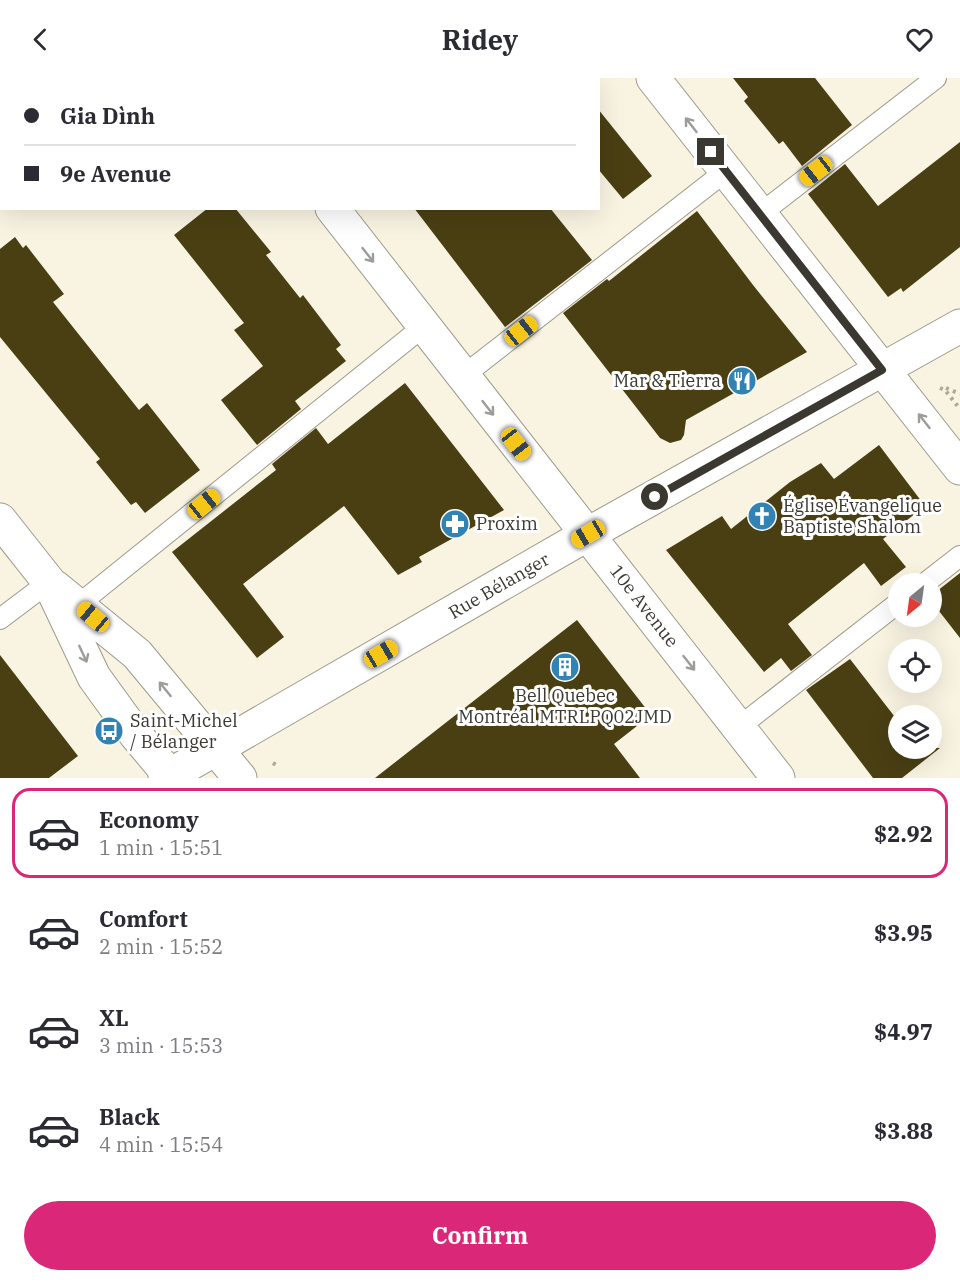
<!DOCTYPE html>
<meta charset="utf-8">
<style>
:root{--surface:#fff;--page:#f2f2f3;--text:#2b2b33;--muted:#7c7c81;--line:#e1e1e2;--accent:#db2777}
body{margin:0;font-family:"IBM Plex Serif",serif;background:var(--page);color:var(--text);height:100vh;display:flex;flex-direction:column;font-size:22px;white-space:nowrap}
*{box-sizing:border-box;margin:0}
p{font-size:20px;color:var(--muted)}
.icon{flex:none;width:33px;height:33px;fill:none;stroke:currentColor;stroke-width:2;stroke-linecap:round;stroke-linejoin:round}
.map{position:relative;height:700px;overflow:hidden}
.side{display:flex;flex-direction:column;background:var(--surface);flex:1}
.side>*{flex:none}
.banner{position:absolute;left:0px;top:0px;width:600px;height:132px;box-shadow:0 6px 24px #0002;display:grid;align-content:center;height:132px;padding:0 24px;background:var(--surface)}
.needle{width:39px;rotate:209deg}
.controls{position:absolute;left:888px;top:495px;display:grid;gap:12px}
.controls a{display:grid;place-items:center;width:54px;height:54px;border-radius:50%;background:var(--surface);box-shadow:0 6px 24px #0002;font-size:30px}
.end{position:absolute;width:27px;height:27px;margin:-14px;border:8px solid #3a3831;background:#fff;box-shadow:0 0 0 3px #fff}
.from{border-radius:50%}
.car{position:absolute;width:18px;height:36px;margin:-18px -9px;border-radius:8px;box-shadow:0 0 4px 2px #0007;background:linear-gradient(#f5c518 24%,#345 0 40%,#f5c518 0 76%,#345 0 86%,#f5c518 0)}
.banner b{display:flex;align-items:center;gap:21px;height:57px;font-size:22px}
.banner b+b{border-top:2px solid var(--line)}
.banner i{width:15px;height:15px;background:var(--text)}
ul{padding:10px 0 0;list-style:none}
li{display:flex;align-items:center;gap:18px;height:90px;margin:0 12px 9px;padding:0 12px;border:3px solid transparent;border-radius:18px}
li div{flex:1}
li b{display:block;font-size:22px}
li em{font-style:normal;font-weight:700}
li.active{border-color:var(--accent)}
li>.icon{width:54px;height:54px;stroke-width:1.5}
.button{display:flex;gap:12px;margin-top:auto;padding:12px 24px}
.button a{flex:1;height:69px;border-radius:36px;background:var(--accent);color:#fff;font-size:24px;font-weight:700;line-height:69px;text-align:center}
header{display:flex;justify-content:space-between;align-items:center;height:78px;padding:0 24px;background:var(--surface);font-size:27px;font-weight:700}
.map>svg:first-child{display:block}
.building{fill:#4a3f13}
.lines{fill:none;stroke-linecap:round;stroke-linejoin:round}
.service-casing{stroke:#9e9988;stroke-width:22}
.minor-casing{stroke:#9e9988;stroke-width:35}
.tertiary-casing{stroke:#9e9988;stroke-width:35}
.secondary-casing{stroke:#9e9988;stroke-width:35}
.path{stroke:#aca99b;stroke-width:4;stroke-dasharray:3 4.5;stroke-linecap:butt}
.service{stroke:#fff;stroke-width:20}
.minor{stroke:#fff;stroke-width:33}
.tertiary{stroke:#fff;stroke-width:33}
.secondary{stroke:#fff;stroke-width:33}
.oneway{stroke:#9c9c98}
.route{stroke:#3a3831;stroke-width:8}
.labels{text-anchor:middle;stroke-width:6;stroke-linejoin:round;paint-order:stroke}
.poi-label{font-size:18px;fill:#3a3831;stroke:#fff;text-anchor:start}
.street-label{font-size:18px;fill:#3a3831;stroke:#fff}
</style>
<header><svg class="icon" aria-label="back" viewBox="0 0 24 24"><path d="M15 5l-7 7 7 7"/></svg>Ridey<svg class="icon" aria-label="heart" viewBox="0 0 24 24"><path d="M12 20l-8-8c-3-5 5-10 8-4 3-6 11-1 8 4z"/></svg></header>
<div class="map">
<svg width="960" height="700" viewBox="0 0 960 700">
<rect width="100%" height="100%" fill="#f9f4e2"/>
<path class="building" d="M 733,0 L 815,0 L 852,47 L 802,88 L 783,63 L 779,66 L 744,23 L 748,19 Z
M 598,31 L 652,98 L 623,121 L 598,91 Z
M 960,64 L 960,169 L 903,214 L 901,210 L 888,219 L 808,116 L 845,86 L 878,128 Z
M 208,130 L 235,130 L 271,174 L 266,177 L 300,220 L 303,217 L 341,267 L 336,271 L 346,283 L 295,323 L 301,331 L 257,367 L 221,322 L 263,288 L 234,252 L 244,245 L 174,157 Z
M 414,130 L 550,130 L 592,182 L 505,249 Z
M 697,133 L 753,207 L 807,274 L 686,342 L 684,357 L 681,362 L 670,365 L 660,360 L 563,235 L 607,201 L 609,203 Z
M 15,159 L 23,170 L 26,167 L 64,216 L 53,224 L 139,332 L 147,325 L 200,392 L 145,435 L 136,424 L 131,427 L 96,384 L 100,381 L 0,259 L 0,171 Z
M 405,305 L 504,432 L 419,479 L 422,484 L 398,497 L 344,428 L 243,506 L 284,559 L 257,580 L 172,474 L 276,392 L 272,386 L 316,350 L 328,366 Z
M 879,367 L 925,428 L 883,461 L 906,489 L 881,508 L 864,485 L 788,546 L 812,577 L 791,593 L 781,580 L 764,594 L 666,472 L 722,438 L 731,451 L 790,404 L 821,385 L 834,401 Z
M 960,495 L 960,560 L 932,524 L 932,517 Z
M 577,542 L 651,637 L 614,666 L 640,700 L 375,700 Z
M 0,577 L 78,678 L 49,700 L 0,700 Z
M 850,581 L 898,643 L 898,670 L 940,670 L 902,700 L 873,700 L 806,612 Z"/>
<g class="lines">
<g class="service-casing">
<path id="service" d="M 760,136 L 936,0
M 463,298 L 726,93
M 924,506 L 960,478
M 78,527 L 424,248
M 0,541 L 49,504
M 739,649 L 898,525"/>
</g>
<g class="minor-casing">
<path id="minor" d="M 229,0 L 230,2
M 653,0 L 960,390
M 332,130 L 778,700"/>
</g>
<g class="tertiary-casing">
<path id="tertiary" d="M 165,700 L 588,456 L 960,248"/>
</g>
<g class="secondary-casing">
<path id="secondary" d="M 0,442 L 49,504 L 94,599 L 136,657 L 172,700
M 55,509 L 137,576 L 240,700"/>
</g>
<path class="path" d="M 940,310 L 945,312 L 960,331
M 946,310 L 960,316
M 273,685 L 279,689"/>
<use href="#service" class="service"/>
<use href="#minor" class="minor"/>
<use href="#tertiary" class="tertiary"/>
<use href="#secondary" class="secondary"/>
</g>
<defs><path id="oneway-shaft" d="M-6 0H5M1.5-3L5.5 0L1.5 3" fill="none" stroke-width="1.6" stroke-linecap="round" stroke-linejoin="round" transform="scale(1.5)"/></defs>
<g class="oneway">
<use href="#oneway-shaft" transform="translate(691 47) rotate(-128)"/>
<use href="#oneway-shaft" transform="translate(368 177) rotate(52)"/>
<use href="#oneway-shaft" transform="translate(488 330) rotate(52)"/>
<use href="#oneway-shaft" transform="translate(924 343) rotate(-128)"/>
<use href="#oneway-shaft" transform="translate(83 576) rotate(65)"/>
<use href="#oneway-shaft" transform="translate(689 585) rotate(52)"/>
<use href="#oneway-shaft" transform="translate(165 611) rotate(-129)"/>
</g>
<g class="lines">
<path class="route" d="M 655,419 L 882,292 L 711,74"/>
</g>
<defs>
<g id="restaurant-disc" transform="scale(1.5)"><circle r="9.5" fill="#3183b4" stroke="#fff"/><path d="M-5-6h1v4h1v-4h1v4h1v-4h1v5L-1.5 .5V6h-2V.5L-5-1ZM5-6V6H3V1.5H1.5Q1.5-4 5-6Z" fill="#fff"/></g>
<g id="church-disc" transform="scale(1.5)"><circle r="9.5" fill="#3183b4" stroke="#fff"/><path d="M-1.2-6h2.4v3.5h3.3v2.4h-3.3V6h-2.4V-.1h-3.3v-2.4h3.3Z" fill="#fff"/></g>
<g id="pharmacy-disc" transform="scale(1.5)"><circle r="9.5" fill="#3183b4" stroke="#fff"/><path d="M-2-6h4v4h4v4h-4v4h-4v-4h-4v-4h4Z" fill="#fff"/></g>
<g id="building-disc" transform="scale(1.5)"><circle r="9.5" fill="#3183b4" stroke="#fff"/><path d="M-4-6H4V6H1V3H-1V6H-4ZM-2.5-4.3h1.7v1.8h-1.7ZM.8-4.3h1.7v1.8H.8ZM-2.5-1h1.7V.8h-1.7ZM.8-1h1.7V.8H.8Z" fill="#fff"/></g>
<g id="bus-disc" transform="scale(1.5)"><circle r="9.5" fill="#3183b4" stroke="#fff"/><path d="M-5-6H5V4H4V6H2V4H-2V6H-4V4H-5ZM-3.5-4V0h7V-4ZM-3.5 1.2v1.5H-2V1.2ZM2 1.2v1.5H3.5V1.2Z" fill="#fff"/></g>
</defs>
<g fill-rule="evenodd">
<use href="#restaurant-disc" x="742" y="303"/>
<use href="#church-disc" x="762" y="438"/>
<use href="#pharmacy-disc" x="455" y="446"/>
<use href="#building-disc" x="565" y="589"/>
<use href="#bus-disc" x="109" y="653"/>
</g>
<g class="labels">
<g class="poi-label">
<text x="721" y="309" text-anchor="end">Mar &amp; Tierra</text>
<text x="783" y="434">Église Évangelique<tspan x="783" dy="21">Baptiste Shalom</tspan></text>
<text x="476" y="452">Proxim</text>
<text x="565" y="624" text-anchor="middle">Bell Quebec<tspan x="565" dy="21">Montréal MTRLPQ02JMD</tspan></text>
<text x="130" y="649">Saint-Michel<tspan x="130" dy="21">/ Bélanger</tspan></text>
</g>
<g class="street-label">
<text transform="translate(499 508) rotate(-30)" y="6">Rue Bélanger</text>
<text transform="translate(644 528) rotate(52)" y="6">10e Avenue</text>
</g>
</g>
</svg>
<div class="controls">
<a><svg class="needle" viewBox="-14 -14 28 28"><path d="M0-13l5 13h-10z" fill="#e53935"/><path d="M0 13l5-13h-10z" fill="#7c7c81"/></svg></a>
<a><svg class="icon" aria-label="locate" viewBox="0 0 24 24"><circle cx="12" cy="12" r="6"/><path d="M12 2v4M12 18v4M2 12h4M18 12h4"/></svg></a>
<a><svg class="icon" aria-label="layers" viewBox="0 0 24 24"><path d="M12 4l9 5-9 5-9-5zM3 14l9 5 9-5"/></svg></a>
</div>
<i class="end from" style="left:655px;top:419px"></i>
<i class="end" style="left:711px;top:74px"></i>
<i class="car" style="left:816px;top:93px;rotate:232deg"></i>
<i class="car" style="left:521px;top:253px;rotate:52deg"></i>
<i class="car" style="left:516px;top:366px;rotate:142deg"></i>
<i class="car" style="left:204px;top:426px;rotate:51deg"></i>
<i class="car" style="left:588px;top:456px;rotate:240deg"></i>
<i class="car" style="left:93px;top:539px;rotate:310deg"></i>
<i class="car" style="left:381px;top:576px;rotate:60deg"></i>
<div class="banner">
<b><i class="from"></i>Gia Dình</b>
<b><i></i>9e Avenue</b>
</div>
</div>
<section class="side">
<ul>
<li class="active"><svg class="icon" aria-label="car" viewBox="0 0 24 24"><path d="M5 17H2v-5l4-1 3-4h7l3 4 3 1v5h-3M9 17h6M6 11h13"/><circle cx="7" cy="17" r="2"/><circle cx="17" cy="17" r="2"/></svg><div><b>Economy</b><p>1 min · 15:51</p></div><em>$2.92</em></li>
<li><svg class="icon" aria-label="car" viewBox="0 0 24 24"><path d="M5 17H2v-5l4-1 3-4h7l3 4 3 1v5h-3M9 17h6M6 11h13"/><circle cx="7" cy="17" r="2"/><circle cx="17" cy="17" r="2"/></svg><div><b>Comfort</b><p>2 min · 15:52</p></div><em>$3.95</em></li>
<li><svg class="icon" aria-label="car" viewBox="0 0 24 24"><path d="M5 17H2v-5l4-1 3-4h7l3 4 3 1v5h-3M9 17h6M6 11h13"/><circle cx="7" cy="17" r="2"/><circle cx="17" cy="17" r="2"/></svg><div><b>XL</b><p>3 min · 15:53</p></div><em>$4.97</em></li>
<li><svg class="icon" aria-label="car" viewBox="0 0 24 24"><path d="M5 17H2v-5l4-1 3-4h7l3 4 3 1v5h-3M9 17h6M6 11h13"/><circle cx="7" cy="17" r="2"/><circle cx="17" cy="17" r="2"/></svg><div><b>Black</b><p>4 min · 15:54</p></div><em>$3.88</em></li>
</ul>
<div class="button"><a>Confirm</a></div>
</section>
